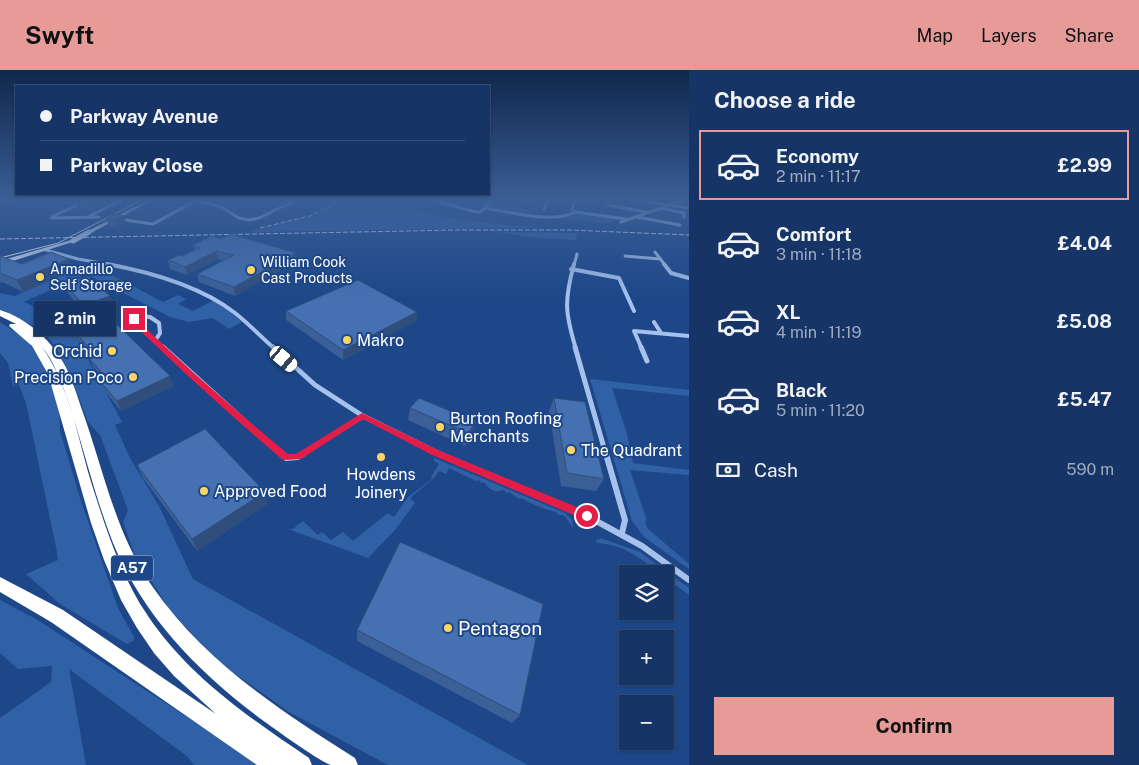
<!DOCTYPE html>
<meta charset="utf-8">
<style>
:root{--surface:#163566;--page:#23406f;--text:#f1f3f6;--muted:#9eabbf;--line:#35507a;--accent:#e69b98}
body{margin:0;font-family:"Public Sans",sans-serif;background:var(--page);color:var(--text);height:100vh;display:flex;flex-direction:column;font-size:19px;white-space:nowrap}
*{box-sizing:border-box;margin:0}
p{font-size:16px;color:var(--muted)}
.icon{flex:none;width:28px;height:28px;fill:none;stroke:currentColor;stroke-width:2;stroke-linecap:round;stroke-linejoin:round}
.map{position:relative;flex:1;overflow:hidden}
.details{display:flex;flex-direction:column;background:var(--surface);width:450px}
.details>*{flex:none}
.banner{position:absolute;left:15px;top:15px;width:475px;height:110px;border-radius:0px;box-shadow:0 1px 4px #0004,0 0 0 1px var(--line);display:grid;align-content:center;height:110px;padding:0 25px;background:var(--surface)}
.buttons{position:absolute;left:619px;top:495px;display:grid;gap:10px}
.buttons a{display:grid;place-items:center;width:55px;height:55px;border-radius:0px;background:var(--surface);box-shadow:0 1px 4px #0004,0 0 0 1px var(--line);font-size:25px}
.end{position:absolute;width:22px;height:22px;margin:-11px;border:6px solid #e11d48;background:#fff;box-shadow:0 0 0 2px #fff}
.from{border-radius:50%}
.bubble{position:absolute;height:35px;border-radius:0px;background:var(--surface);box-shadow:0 1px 4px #0004,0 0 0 1px var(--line);font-size:16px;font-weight:700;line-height:35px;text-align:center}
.car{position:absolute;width:15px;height:30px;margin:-15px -8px;border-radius:6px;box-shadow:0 0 4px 1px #0007;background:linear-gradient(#fff 24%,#345 0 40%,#fff 0 76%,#345 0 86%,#fff 0)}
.banner b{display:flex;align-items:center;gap:18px;height:48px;font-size:19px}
.banner b+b{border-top:1px solid var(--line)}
.banner i{width:12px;height:12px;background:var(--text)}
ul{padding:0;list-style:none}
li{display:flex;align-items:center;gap:15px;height:70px;margin:0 10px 8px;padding:0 15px;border:2px solid transparent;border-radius:0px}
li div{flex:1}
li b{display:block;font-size:19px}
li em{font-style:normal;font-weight:700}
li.selected{border-color:var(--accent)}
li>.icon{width:45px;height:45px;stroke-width:1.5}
h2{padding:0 25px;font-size:22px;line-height:60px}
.pay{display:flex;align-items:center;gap:12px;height:55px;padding:0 25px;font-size:19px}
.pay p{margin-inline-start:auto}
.cta{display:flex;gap:10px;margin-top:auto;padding:10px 25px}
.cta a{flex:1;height:58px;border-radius:0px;background:var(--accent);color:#111;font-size:20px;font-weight:700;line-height:58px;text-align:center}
header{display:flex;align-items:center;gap:30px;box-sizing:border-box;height:70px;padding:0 25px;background:var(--accent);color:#111}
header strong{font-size:24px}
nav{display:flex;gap:28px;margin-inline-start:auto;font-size:18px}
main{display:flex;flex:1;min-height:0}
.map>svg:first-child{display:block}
.green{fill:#3060a6}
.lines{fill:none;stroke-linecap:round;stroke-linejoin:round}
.street-far3{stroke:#a6c2ec;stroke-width:3}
.street-far2{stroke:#a6c2ec;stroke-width:4}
.street-far1{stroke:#a6c2ec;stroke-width:5}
.street{stroke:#a6c2ec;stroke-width:6}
.secondary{fill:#d2e1f9;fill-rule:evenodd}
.highway{fill:#fff;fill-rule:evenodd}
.tram{stroke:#fff;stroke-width:1}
.rail{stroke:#fff;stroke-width:1;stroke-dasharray:5 2;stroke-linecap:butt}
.secondary-bridge{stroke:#d2e1f9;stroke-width:5}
.wall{fill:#3b6098}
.shaded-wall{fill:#304e7c}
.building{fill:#4570b1;stroke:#304e7c}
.route{fill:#e11d48}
.poi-dot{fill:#fcd664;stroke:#1d4788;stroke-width:2}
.labels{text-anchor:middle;stroke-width:4;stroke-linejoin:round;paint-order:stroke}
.far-poi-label{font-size:14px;fill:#fff;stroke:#1d4788;text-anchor:start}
.shield{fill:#1d4788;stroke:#bbc8db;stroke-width:1}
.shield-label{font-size:15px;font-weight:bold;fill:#fff}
.poi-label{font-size:16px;fill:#fff;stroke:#1d4788;text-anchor:start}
.near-poi-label{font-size:19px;fill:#fff;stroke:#1d4788;text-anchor:start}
</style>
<header>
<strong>Swyft</strong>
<nav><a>Map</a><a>Layers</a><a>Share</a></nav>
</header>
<main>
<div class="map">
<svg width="689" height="695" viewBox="0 0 689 695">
<rect width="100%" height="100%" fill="#1d4788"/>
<path class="green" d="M 344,130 L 391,130 L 418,140 L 443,147 L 505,155 L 551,157 L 249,162 L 316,145 Z
M 494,130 L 524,130 L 520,138 L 530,140 L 527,144 L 488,137 Z
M 573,143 L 622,149 L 606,153 L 546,147 C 555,148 566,150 573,143 Z
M 496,162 L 577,163 L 576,170 L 531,167 Z
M 91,194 L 163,232 L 178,225 L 186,229 L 178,234 L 193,241 L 212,231 L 227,239 L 242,252 L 229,259 L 213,248 L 189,252 L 170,247 L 86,204 L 24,232 L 48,242 L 74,263 L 122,352 L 115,355 L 130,388 L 159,436 L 193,509 L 528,695 L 388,695 L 289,642 L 228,599 L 205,578 L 169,539 L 134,483 L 123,452 L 128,440 L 100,365 L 88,352 L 71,307 L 57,279 L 47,266 L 32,255 L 0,240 L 0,223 L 15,226 L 73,200 Z
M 0,252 L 26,269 L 45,297 L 59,334 L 60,361 L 81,431 L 118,538 L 134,567 L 133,571 L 127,574 L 60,534 L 26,504 L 58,490 L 57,482 L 26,333 L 19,315 L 13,316 L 8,293 L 0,283 Z
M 590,309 L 689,320 L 689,326 L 612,318 L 627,364 L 633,393 L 689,400 L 689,405 L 630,400 L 647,451 L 645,451 L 647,458 L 689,494 L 689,499 L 644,467 L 632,451 Z
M 434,388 L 565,443 L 572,450 L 573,458 L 565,446 L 559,445 L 556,442 C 545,439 532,435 522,428 L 519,429 L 509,422 L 506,423 L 504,420 C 494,423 490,420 484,412 L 481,413 L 479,410 L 476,411 L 449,398 L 446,404 L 439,401 L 434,408 L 410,428 L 415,433 L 395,460 L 368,488 L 288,459 L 293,459 L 303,451 L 318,465 L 322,462 L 331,470 L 343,462 L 353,471 L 388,443 L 394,447 L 408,427 L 432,409 L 431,407 L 439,394 L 434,391 Z
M 600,468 L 640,482 L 689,518 L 689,525 L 665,507 L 665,504 L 661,504 C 642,489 621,473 596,473 L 597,469 L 599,470 Z
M 0,530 L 36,549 L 261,695 L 194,695 L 188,687 L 69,599 L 86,695 L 0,695 L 0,648 L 51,612 L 52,596 L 18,599 L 0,583 Z"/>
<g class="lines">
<path class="street-far3" d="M 197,130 L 221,137 L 239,148 L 249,150 L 259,148 L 296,130
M 432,130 L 476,142 L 480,142 L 485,138
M 491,130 L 485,138 C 509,142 553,154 575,142
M 572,130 L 575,131 L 572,139 L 575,142
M 634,130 L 689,138
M 608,135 L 646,142
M 661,138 L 684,143 L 684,147
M 544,139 L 548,130
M 575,142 L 627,149
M 53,146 L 89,130
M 88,147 L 121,130
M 637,147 L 680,155
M 51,148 L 99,147
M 119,149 L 153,154 L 197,130
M 621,152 L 684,130
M 46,180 L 78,189 L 113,195
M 655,182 L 665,195
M 625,186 L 660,189
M 574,195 L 577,184"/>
<path class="street-far2" d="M 107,194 C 150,202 199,215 235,243 C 249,254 261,267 275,279
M 574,194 C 564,231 565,243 576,279
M 664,194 L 671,203 L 689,208
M 571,199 L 619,208 L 634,241
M 141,246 L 150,247 L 159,253 L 160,263 L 155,271 L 134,251 L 134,249 Z
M 654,252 L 661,263
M 155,271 L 164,279
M 642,279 L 634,261 L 689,266"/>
<path class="street-far1" d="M 163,277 L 282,385
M 273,277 L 315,315 L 363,346 L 442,385
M 575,277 L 606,385
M 641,277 L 647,291
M 301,385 L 363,346"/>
<path class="street" d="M 281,384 L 286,388 L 298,387 L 303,384
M 439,384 L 587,446 L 642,476 L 689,510
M 606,384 L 625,450 L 622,463"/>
<path class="secondary" d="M 148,130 L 153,130 L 91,163 L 86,162 Z
M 71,170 L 76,171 L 0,195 L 0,191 Z"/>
<path class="highway" d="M 0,240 C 26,248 50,269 63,292 C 71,306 76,322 81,337 C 103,397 115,463 152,516 C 204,591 279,640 355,688 L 358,695 C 350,695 340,695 331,695 C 322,693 276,660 265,652 C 200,604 144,548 113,473 C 94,425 83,374 66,325 C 59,308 54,291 42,277 C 71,318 78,371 93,418 C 107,462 122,508 148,546 C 189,607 250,648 309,688 L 312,695 L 257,695 L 51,552 L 0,522 L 0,507 L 63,540 L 216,644 L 174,606 L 154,583 L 137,558 L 121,530 L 104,490 L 91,453 L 48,304 L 32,276 L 9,256 L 10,254 L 16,254 L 0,246 Z"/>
<path class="tram" d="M 0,188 L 58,173 L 142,130"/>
<path class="rail" d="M 260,158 L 310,146 L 342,130
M 0,169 L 457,160 L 570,160 L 689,165"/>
<path class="secondary-bridge" d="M 73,171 L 89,162"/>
</g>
<path class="wall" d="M 79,130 L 110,130 L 110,132 L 93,141 L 79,138 L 76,132 Z
M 115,144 L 126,153 L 118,158 L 109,156 L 106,149 Z
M 193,175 L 296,191 L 235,226 L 199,212 L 197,204 L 224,191 L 218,189 L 187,205 L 170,199 L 168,190 L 182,186 L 194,180 Z
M 0,186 L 22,194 L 69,189 L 73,200 L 23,222 L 2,212 L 0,213 Z
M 63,213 L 114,238 L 89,247 L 69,225 Z
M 286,241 L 417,242 L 416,251 L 343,290 L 286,250 Z
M 73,259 L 174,316 L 121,341 L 103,319 L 98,309 L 102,307 L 94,298 L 89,288 L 92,287 L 77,269 Z
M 554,328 L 604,409 L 596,421 L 561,416 L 549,341 Z
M 410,338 L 473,365 L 465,376 L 408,350 Z
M 137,395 L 265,422 L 267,434 L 197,481 L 143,408 Z
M 357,560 L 520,645 L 512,653 L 357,571 Z"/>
<path class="shaded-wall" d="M 98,130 L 110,130 L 110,132 L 93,141 L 90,134 Z
M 124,146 L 126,153 L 118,158 L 115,150 Z
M 216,181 L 218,189 L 187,205 L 185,197 Z
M 296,183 L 296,191 L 235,226 L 234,217 Z
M 69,189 L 73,200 L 23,222 L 17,210 Z
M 110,226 L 114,238 L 89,247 L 84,235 Z
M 417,242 L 416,251 L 343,290 L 343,280 Z
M 170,306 L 174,316 L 121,341 L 117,331 Z
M 476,352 L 473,365 L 465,376 L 468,363 Z
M 265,422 L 267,434 L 197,481 L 192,469 Z"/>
<path class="building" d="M 79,130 L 98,130 L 90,134 L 76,132 Z
M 115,144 L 124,146 L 115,150 L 106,149 Z
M 231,164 L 296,183 L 234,217 L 197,204 L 234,185 L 216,181 L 185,197 L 168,190 L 179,185 L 182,186 L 200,178 L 193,175 L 212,166 L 221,169 Z
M 51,182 L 69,189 L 17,210 L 0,203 L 0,186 L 22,194 Z
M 88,206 L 110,226 L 84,235 L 63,213 Z
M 358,210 L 417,242 L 343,280 L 286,241 Z
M 108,246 L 170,306 L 117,331 L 98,309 L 105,306 L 89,288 L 95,285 L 73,259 Z
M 419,328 L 476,352 L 468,363 L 410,338 Z
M 554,328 L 585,332 L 604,409 L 567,403 Z
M 205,359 L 265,422 L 192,469 L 137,395 Z
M 400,472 L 543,534 L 520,645 L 357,560 Z"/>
<linearGradient id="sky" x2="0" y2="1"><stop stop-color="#10274b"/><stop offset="0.57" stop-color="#3a5e96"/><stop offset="1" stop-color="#3a5e96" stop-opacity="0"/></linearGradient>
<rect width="689" height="227" fill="url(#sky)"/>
<path class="route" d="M 132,247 L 136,247 L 137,250 C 186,297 236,341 288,384 L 296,384 L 362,343 L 438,380 L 591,443 L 592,446 L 591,449 L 583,449 L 432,385 L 363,349 L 301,389 L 283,390 C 231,346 181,300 131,252 Z"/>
<g class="poi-dot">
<circle cx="251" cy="200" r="5"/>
<circle cx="40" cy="207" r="5"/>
<circle cx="347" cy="270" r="5"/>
<circle cx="112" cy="281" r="5"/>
<circle cx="133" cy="307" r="5"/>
<circle cx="440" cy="357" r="5"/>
<circle cx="571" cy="380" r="5"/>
<circle cx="381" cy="387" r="5"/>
<circle cx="204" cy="421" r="5"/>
<circle cx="448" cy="558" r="5"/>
</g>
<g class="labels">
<g class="far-poi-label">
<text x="261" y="197">William Cook<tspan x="261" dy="16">Cast Products</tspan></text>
<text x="50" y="204">Armadillo<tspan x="50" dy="16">Self Storage</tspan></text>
</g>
<rect class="shield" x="111" y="485.5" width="42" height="25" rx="4"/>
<g class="shield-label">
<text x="132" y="503">A57</text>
</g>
<g class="poi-label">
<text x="357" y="276">Makro</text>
<text x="102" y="287" text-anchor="end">Orchid</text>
<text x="123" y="313" text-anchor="end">Precision Poco</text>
<text x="450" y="354">Burton Roofing<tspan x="450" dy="18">Merchants</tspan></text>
<text x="581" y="386">The Quadrant</text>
<text x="381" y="410" text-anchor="middle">Howdens<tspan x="381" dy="18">Joinery</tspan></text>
<text x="214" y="427">Approved Food</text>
</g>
<g class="near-poi-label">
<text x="458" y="565">Pentagon</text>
</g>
</g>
</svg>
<div class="buttons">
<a><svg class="icon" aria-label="layers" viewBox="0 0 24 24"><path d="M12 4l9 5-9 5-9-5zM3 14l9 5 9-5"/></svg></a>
<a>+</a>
<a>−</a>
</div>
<i class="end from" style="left:587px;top:446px"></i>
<i class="end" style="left:134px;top:249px"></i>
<div class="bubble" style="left:34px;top:231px;width:82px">2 min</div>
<i class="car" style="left:284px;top:289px;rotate:130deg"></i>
<div class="banner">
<b><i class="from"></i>Parkway Avenue</b>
<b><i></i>Parkway Close</b>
</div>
</div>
<section class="details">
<h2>Choose a ride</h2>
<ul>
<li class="selected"><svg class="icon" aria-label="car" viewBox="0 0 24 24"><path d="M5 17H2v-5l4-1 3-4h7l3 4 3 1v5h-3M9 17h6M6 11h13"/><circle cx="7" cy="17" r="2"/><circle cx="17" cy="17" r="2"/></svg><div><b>Economy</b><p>2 min · 11:17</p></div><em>£2.99</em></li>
<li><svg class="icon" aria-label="car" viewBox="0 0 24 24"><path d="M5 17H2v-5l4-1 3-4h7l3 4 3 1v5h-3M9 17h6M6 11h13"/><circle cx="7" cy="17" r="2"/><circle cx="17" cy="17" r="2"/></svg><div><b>Comfort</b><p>3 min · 11:18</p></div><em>£4.04</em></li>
<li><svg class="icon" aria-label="car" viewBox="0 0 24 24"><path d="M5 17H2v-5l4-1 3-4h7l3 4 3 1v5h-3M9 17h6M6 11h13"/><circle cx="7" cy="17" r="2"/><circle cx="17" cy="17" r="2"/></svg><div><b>XL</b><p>4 min · 11:19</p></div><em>£5.08</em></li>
<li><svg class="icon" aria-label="car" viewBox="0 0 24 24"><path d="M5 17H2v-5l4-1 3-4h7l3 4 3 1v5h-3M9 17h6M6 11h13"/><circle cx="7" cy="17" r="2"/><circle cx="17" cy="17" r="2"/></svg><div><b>Black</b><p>5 min · 11:20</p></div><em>£5.47</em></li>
</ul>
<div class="pay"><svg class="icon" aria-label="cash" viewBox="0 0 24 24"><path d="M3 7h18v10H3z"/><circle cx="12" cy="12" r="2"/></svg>Cash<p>590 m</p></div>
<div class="cta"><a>Confirm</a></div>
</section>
</main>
